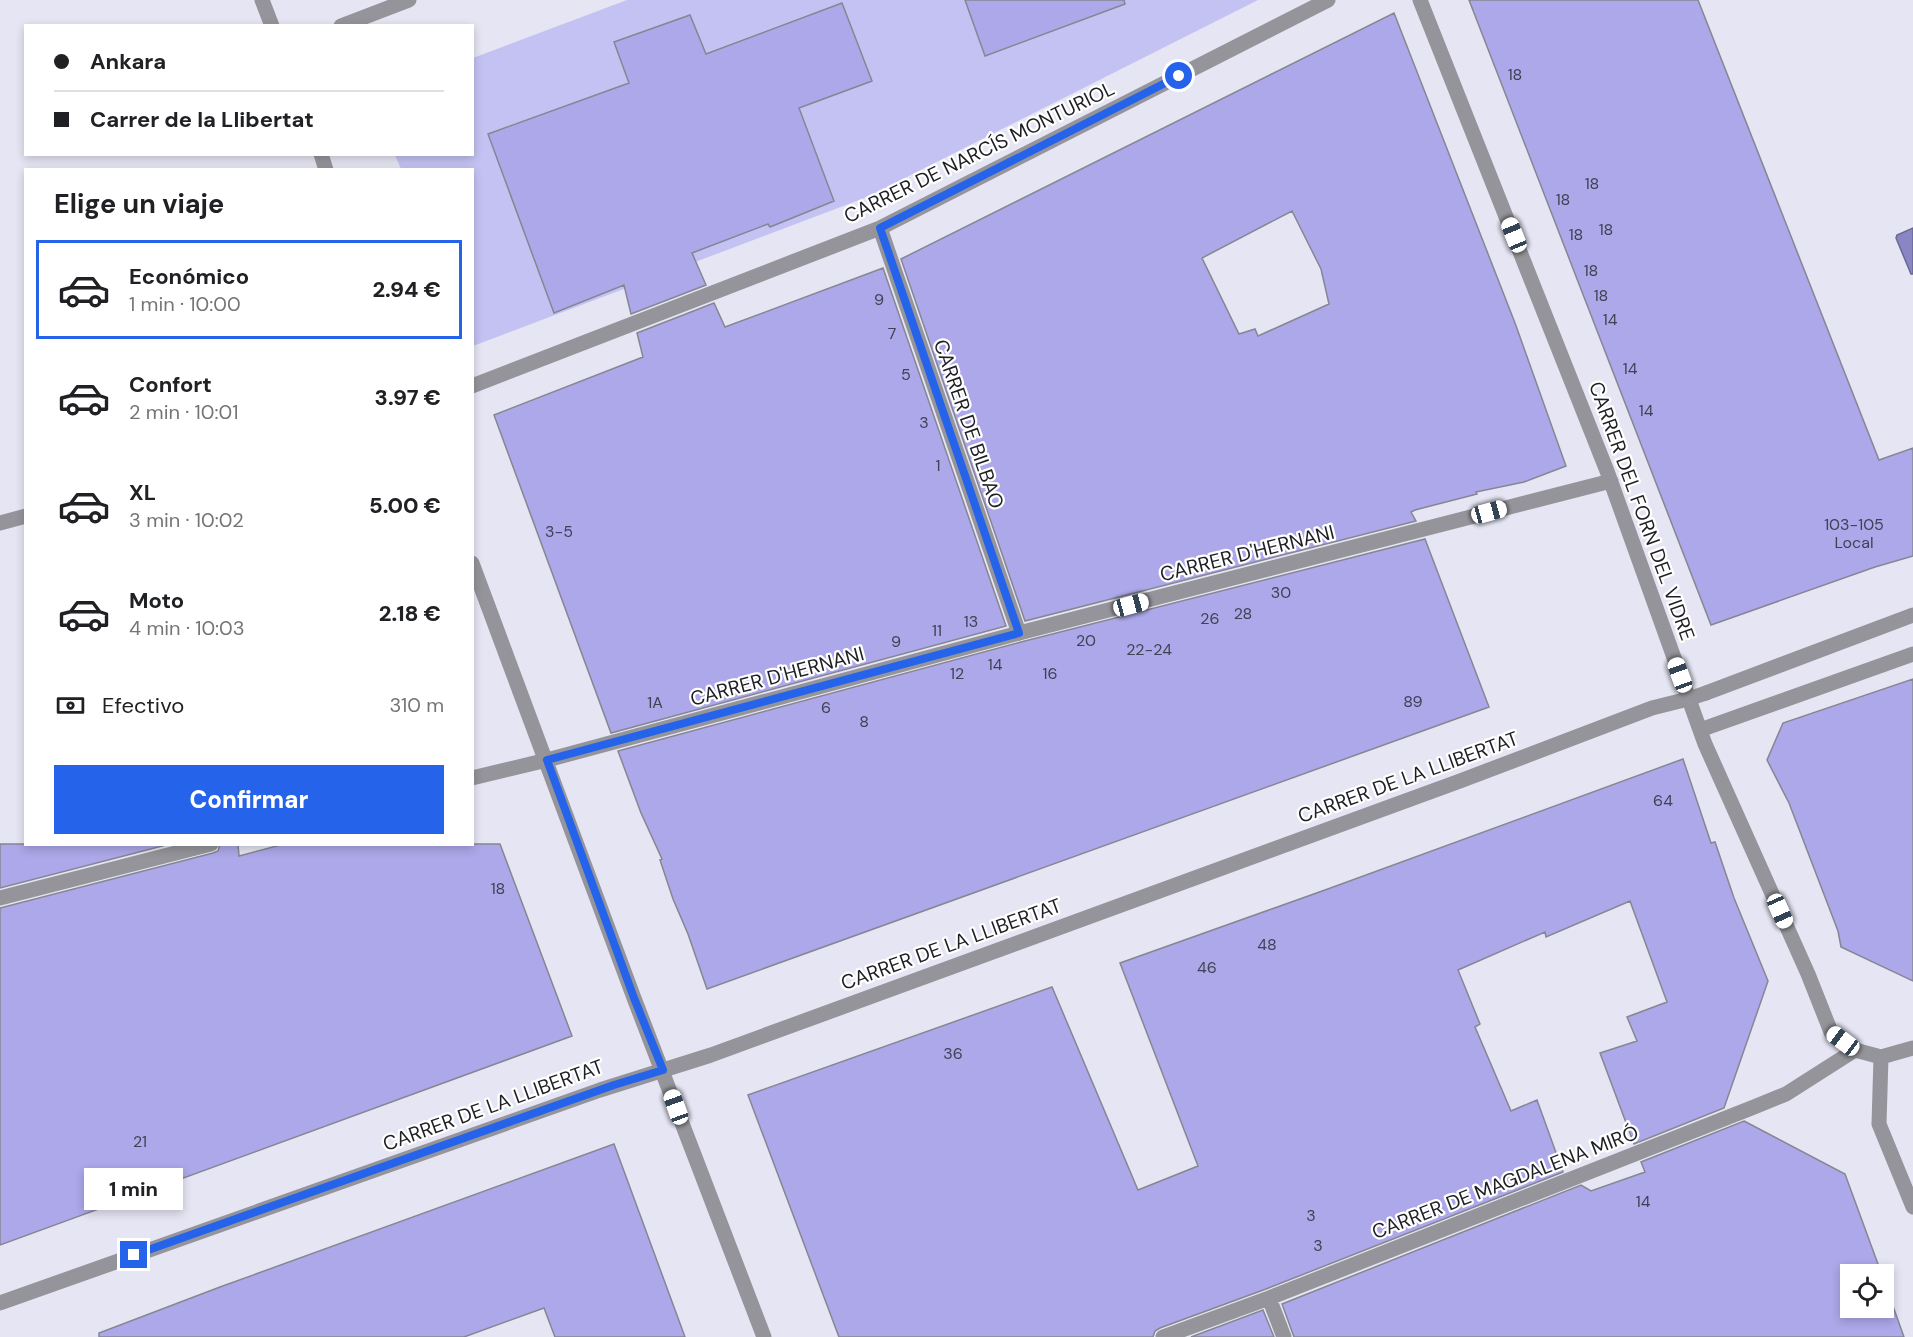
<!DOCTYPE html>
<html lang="es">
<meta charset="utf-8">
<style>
:root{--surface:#fff;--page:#f2f2f2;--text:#202124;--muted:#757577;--line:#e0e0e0;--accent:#2563eb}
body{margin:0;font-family:"DM Sans",sans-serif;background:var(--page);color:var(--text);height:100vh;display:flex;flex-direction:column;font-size:22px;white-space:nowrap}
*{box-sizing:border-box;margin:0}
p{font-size:20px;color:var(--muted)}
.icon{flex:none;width:33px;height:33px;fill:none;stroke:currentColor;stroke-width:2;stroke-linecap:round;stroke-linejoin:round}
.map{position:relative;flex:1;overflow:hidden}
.side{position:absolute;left:24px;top:168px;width:450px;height:678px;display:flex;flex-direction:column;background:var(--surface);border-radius:0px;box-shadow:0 3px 9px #0003}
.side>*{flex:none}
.guide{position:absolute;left:24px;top:24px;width:450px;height:132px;border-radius:0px;box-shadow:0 3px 9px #0003;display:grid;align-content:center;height:132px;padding:0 30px;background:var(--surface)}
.fabs{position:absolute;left:1840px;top:1264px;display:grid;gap:12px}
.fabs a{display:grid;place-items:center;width:54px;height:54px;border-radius:0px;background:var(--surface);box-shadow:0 3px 9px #0003;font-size:30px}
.end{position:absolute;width:27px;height:27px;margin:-14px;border:8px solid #2563eb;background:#fff;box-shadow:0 0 0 3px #fff}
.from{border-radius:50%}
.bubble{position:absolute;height:42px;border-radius:0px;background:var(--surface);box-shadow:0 3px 9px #0003;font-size:20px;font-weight:800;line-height:42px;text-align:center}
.car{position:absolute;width:18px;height:36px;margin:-18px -9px;border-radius:8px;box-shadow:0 0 4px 2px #0007;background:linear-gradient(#fff 24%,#345 0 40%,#fff 0 76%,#345 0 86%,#fff 0)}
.guide b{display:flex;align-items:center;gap:21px;height:57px;font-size:22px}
.guide b+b{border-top:2px solid var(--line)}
.guide i{width:15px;height:15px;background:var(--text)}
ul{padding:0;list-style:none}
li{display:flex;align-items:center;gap:18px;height:99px;margin:0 12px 9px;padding:0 18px;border:3px solid transparent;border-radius:0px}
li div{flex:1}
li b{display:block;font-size:22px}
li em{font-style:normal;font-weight:800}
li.active{border-color:var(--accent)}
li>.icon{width:54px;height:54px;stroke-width:1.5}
h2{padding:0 30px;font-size:27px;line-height:72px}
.pay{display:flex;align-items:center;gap:15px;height:66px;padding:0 30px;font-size:22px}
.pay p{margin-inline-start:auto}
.action{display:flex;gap:12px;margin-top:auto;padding:12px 30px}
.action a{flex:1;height:69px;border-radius:0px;background:var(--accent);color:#fff;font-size:24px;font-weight:800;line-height:69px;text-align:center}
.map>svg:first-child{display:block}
.green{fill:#c3c2f2}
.water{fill:#8a86c5;stroke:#6a6794;stroke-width:1.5}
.building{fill:#aca8e9;stroke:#868693;stroke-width:1.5;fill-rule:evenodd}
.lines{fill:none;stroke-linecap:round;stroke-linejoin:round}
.service{stroke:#94949a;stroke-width:15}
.pedestrian{stroke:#94949a;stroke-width:15}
.minor{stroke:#94949a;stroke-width:15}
.tertiary{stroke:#94949a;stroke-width:15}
.route{stroke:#2563eb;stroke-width:8}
.labels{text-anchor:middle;stroke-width:4.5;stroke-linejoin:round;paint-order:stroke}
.number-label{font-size:16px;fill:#424054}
.street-label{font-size:20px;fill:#1e1e23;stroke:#fff}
</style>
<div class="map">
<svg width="1913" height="1337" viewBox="0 0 1913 1337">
<rect width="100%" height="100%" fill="#e5e5f3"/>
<path class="green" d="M 627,0 L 1258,0 L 867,197 L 473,346 L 472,170 L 401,169 L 395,155 L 472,154 L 473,58 Z"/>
<path class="water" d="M 1913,228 L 1913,274 L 1911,274 L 1896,238 L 1897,235 Z"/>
<path class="building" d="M 965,0 L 1124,0 L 1125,4 L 985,56 Z
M 1469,0 L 1698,0 L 1879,460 L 1913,448 L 1913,556 L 1875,567 L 1711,625 Z
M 842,3 L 872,81 L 799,108 L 834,201 L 770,227 L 768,224 L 692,253 L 706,285 L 631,314 L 624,285 L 554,313 L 488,134 L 629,83 L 614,42 L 690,15 L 706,54 Z
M 1394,13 L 1515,323 L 1566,466 L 1524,482 L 1476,492 L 1477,494 L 1415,510 L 1411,512 L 1416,521 L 1025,621 L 901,259 ZM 1292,211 L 1321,269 L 1329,304 L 1258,336 L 1255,329 L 1239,334 L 1202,258 Z
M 883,268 L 1006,626 L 611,733 L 494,415 L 643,357 L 637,333 L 714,303 L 725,327 Z
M 1425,539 L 1489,707 L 707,989 L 688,934 L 673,899 L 660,860 L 662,859 L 641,813 L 618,751 L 1021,642 Z
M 1913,679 L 1913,981 L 1841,947 L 1838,931 L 1789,803 L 1767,760 L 1783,723 Z
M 1683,759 L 1711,843 L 1715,842 L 1734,898 L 1768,981 L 1724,1108 L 1634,1144 L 1600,1053 L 1637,1041 L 1627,1017 L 1667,1002 L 1630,901 L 1546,937 L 1545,932 L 1458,970 L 1480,1024 L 1475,1027 L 1511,1111 L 1537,1100 L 1563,1172 L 1266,1289 L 1160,1328 L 1155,1331 L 1153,1337 L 839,1337 L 748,1095 L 1052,987 L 1138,1190 L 1198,1166 L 1120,963 L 1325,890 Z
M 0,844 L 170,844 L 0,888 Z
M 220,844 L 238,844 L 239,856 L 284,844 L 500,844 L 572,1036 L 0,1245 L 0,908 L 213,853 L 218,851 Z
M 1744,1121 L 1845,1174 L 1882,1275 L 1851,1275 L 1851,1308 L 1884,1308 L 1884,1281 L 1904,1337 L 1294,1337 L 1282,1304 L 1581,1185 L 1591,1191 L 1645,1172 L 1641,1162 Z
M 614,1144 L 685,1337 L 555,1337 L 544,1308 L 464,1337 L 99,1337 L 99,1333 L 220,1287 Z
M 1263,1310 L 1274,1337 L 1191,1337 Z"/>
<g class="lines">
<path class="service" d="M 1706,693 L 1913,615
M 547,760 L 1019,633"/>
<path class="pedestrian" d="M 1688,699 L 1706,693"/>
<path class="minor" d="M 1420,0 L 1607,471 L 1705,744 L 1808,974 L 1831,1032 L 1855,1050 L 1881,1057 L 1913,1048
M 341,26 L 409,0
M 880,228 L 1019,633 L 1611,481
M 472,386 L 880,228 L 1328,0
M 0,523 L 26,516
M 1700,730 L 1913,654
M 472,778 L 547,760
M 0,898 L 211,844
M 1881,1057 L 1879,1124 L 1913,1207
M 1269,1298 L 1284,1337
M 0,1303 L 600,1090 L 711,1055 L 1460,781 L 1652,708 L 1688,699
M 1163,1337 L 1269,1298 L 1754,1107 L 1786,1094 L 1855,1050"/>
<path class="tertiary" d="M 262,0 L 272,26
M 321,154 L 326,170
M 472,563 L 634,998 L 764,1337"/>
</g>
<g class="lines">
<path class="route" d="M 134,1255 L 614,1085 L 663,1070 L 634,998 L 547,760 L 1019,633 L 880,228 L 1179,76"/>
</g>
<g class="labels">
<g class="number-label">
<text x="1515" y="80">18</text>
<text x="1592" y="189">18</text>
<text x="1563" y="205">18</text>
<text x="1606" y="235">18</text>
<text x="1576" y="240">18</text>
<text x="1591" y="276">18</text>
<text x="1601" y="301">18</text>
<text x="879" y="305">9</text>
<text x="1610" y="325">14</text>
<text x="892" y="339">7</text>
<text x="1630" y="374">14</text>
<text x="906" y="380">5</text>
<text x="1646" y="416">14</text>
<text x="924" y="428">3</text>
<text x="938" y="471">1</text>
<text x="1854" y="530">103-105<tspan x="1854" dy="18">Local</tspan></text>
<text x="559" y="537">3-5</text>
<text x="1281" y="598">30</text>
<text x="1243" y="619">28</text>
<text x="1210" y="624">26</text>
<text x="971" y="627">13</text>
<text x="937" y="636">11</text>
<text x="1086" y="646">20</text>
<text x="896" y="647">9</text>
<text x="1149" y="655">22-24</text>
<text x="995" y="670">14</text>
<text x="957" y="679">12</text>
<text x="1050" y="679">16</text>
<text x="1413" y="707">89</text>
<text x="655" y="708">1A</text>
<text x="826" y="713">6</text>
<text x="864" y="727">8</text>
<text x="1663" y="806">64</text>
<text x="498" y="894">18</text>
<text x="1267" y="950">48</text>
<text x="1207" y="973">46</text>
<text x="953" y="1059">36</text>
<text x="140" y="1147">21</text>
<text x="1643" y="1207">14</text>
<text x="1311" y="1221">3</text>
<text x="1318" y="1251">3</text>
</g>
<g class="street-label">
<text transform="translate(979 152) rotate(-26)" y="7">CARRER DE NARCÍS MONTURIOL</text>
<text transform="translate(969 424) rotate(71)" y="7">CARRER DE BILBAO</text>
<text transform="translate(1642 511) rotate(70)" y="7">CARRER DEL FORN DEL VIDRE</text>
<text transform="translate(1247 553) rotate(-14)" y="7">CARRER D'HERNANI</text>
<text transform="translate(777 676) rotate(-15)" y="7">CARRER D'HERNANI</text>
<text transform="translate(1408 777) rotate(-20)" y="7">CARRER DE LA LLIBERTAT</text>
<text transform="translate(951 944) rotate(-20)" y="7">CARRER DE LA LLIBERTAT</text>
<text transform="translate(493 1105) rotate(-20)" y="7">CARRER DE LA LLIBERTAT</text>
<text transform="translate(1505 1182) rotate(-21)" y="7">CARRER DE MAGDALENA MIRÓ</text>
</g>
</g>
</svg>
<div class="fabs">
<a><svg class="icon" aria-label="locate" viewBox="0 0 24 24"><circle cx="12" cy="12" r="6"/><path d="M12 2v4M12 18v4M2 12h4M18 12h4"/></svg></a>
</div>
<i class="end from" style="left:1179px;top:76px"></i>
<i class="end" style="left:134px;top:1255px"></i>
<div class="bubble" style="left:84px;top:1168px;width:99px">1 min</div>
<i class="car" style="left:1514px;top:235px;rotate:338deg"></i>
<i class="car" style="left:1489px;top:512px;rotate:75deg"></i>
<i class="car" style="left:1131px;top:605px;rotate:75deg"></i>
<i class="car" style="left:1680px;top:675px;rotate:340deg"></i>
<i class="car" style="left:1780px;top:911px;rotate:156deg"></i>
<i class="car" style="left:1843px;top:1041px;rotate:307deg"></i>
<i class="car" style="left:676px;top:1107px;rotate:340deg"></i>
<div class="guide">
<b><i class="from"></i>Ankara</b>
<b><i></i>Carrer de la Llibertat</b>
</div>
<section class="side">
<h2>Elige un viaje</h2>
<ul>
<li class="active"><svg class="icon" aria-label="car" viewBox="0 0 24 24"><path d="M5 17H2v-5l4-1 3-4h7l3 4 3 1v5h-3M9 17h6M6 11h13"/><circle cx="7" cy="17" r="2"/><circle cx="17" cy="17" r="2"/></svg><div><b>Económico</b><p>1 min · 10:00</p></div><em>2.94 €</em></li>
<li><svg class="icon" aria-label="car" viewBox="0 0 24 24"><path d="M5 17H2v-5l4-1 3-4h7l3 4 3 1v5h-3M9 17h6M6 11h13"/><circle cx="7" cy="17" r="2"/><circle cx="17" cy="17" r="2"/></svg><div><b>Confort</b><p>2 min · 10:01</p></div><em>3.97 €</em></li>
<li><svg class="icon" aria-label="car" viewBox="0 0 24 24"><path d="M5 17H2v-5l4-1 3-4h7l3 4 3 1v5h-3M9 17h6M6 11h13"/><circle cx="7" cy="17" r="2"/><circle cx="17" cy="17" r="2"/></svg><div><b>XL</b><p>3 min · 10:02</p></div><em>5.00 €</em></li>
<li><svg class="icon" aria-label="car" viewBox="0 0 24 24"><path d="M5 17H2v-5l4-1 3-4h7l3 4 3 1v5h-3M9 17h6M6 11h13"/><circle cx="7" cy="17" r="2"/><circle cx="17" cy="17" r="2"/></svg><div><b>Moto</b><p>4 min · 10:03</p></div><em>2.18 €</em></li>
</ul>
<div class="pay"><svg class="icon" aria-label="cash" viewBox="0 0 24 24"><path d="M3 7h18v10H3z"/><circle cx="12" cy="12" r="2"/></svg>Efectivo<p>310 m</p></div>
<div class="action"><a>Confirmar</a></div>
</section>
</div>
